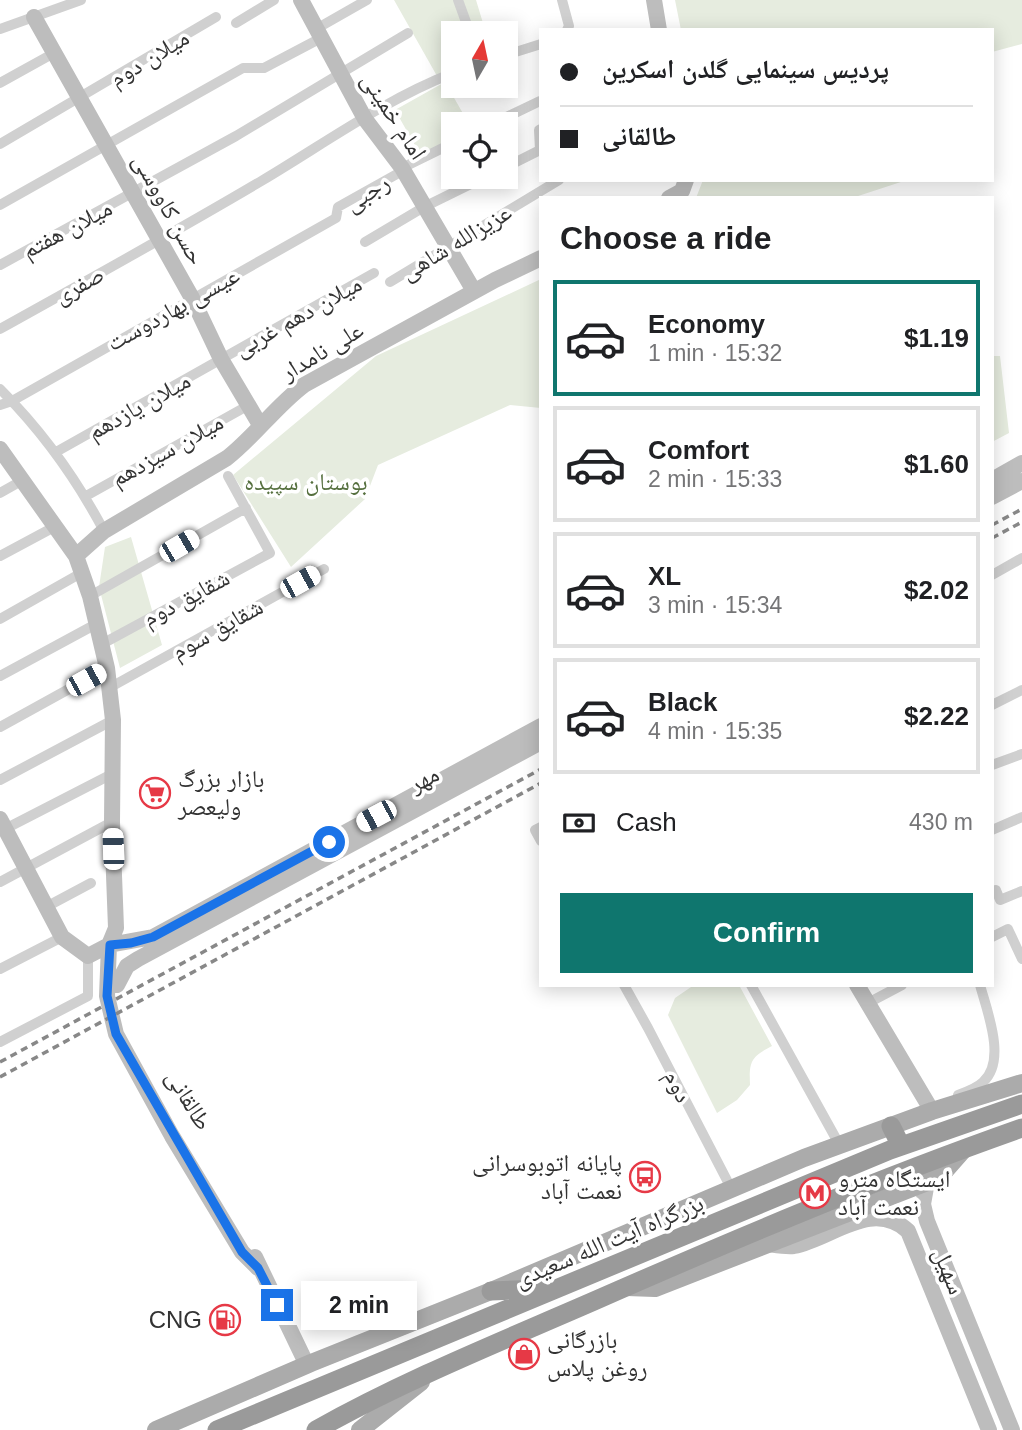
<!DOCTYPE html>
<meta charset="utf-8">
<style>
:root{--surface:#fff;--page:#f6f6f6;--text:#202124;--muted:#757577;--line:#e0e0e0;--accent:#0f766e}
body{margin:0;font-family:Arial,"Noto Naskh Arabic",sans-serif;background:var(--page);color:var(--text);height:100vh;display:flex;flex-direction:column;font-size:26px;white-space:nowrap}
*{box-sizing:border-box;margin:0}
p{font-size:23px;color:var(--muted)}
.icon{flex:none;width:38px;height:38px;fill:none;stroke:currentColor;stroke-width:2;stroke-linecap:round;stroke-linejoin:round}
.map{position:relative;flex:1;overflow:hidden}
.side{position:absolute;left:539px;top:196px;width:455px;height:791px;display:flex;flex-direction:column;background:var(--surface);border-radius:0px;box-shadow:0 4px 18px #0003}
.side>*{flex:none}
.top-card{position:absolute;left:539px;top:28px;width:455px;height:154px;border-radius:0px;box-shadow:0 4px 18px #0003;display:grid;align-content:center;height:154px;padding:0 21px;background:var(--surface)}
.needle{width:46px;rotate:9deg}
.fabs{position:absolute;left:441px;top:21px;display:grid;gap:14px}
.fabs a{display:grid;place-items:center;width:77px;height:77px;border-radius:0px;background:var(--surface);box-shadow:0 4px 18px #0003;font-size:35px}
.end{position:absolute;width:32px;height:32px;margin:-16px;border:9px solid #1a73e8;background:#fff;box-shadow:0 0 0 4px #fff}
.from{border-radius:50%}
.bubble{position:absolute;height:49px;border-radius:0px;background:var(--surface);box-shadow:0 4px 18px #0003;font-size:23px;font-weight:800;line-height:49px;text-align:center}
.car{position:absolute;width:21px;height:42px;margin:-21px -10px;border-radius:9px;box-shadow:0 0 5px 2px #0007;background:linear-gradient(#fff 24%,#345 0 40%,#fff 0 76%,#345 0 86%,#fff 0)}
.top-card b{display:flex;align-items:center;gap:24px;height:66px;font-size:26px}
.top-card b+b{border-top:2px solid var(--line)}
.top-card i{width:18px;height:18px;background:var(--text)}
ul{padding:0;list-style:none}
li{display:flex;align-items:center;gap:21px;height:116px;margin:0 14px 10px;padding:0 7px;border:4px solid var(--line);border-radius:0px}
li div{flex:1}
li b{display:block;font-size:26px}
li em{font-style:normal;font-weight:800}
li.selected{border-color:var(--accent)}
li>.icon{width:63px;height:63px;stroke-width:1.5}
h2{padding:0 21px;font-size:32px;line-height:84px}
.pay{display:flex;align-items:center;gap:18px;height:77px;padding:0 21px;font-size:26px}
.pay p{margin-inline-start:auto}
.button{display:flex;gap:14px;margin-top:auto;padding:14px 21px}
.button a{flex:1;height:80px;border-radius:0px;background:var(--accent);color:#fff;font-size:28px;font-weight:800;line-height:80px;text-align:center}
.map>svg:first-child{display:block}
.green{fill:#e6ecdf}
.lines{fill:none;stroke-linecap:round;stroke-linejoin:round}
.street{stroke:#d0d0d0;stroke-width:10}
.secondary{stroke:#bdbdbd;stroke-width:16}
.primary{stroke:#ababab;stroke-width:18}
.highway{stroke:#9a9a9a;stroke-width:19}
.rail{stroke:#888;stroke-width:3.5;stroke-dasharray:7 5;stroke-linecap:butt}
.route{stroke:#1a73e8;stroke-width:9}
.labels{text-anchor:middle;stroke-width:7;stroke-linejoin:round;paint-order:stroke}
.street-label{font-size:24px;fill:#333;stroke:#fff}
.park-label{font-size:24px;fill:#56703f;stroke:#fff}
.poi-label{font-size:24px;fill:#333;stroke:#fff;text-anchor:start}
</style>
<div class="map">
<svg width="1022" height="1430" viewBox="0 0 1022 1430">
<rect width="100%" height="100%" fill="#fff"/>
<path class="green" d="M 394,0 L 476,0 L 486,33 L 453,33 L 453,69 L 437,76 Z
M 675,0 L 1022,0 L 1022,44 L 992,52 L 992,30 L 681,30 Z
M 445,82 L 469,124 L 453,124 L 453,138 L 421,156 L 395,110 Z
M 703,180 L 907,180 L 852,198 L 696,198 Z
M 541,279 L 541,408 L 510,405 L 378,465 L 365,499 L 291,567 L 233,475 L 376,356 Z
M 992,356 L 1000,356 L 1009,433 L 992,442 Z
M 131,537 L 162,645 L 120,668 L 99,587 L 105,547 Z
M 694,985 L 739,985 L 772,1046 C 751,1057 749,1061 750,1085 L 737,1100 L 717,1113 L 668,1015 L 675,998 Z"/>
<g class="lines">
<path class="street" d="M 458,0 L 470,33
M 562,0 L 569,26 L 567,30
M 236,23 L 274,0
M 0,29 L 81,0
M 316,29 L 367,0
M 506,55 L 541,44
M 0,83 L 54,53
M 492,124 L 540,101
M 0,144 L 216,17
M 506,167 L 540,150 L 539,130 L 541,129
M 0,205 L 243,68 L 264,68 L 321,38
M 365,242 L 424,207 L 485,177
M 0,265 L 236,136 L 408,33
M 390,282 L 559,180
M 0,329 C 88,280 177,231 263,180 C 325,143 386,99 453,73
M 0,389 C 42,431 76,478 104,531
M 0,405 L 12,401 L 336,218 L 338,207 L 397,174 L 402,168 L 453,143
M 56,452 L 374,273
M 0,493 L 23,480
M 86,496 L 249,405
M 0,556 L 56,526
M 992,575 L 1022,558
M 90,596 L 246,508
M 0,619 L 83,572
M 102,644 L 270,553 L 228,476
M 0,676 L 98,623
M 109,688 L 324,569
M 992,705 L 1022,690
M 0,727 L 107,668
M 992,765 L 1022,754
M 0,780 L 113,720
M 541,827 L 535,830 L 541,841
M 5,829 L 112,774
M 992,830 L 1022,817
M 0,882 L 112,822
M 996,890 L 1000,900 L 1022,891
M 46,907 L 91,883
M 992,937 L 1008,929 L 1022,959
M 0,969 L 62,937
M 624,985 L 648,1028 L 731,1188
M 751,985 L 839,1144
M 868,1003 L 902,985
M 0,1042 L 88,996 L 88,956
M 958,1095 C 966,1092 977,1088 983,1082 C 1007,1061 987,1011 980,985"/>
<path class="secondary" d="M 301,0 L 365,119 L 402,168 L 474,291
M 654,0 L 659,30
M 34,17 L 192,298 L 221,359 L 260,425
M 669,198 L 682,191 L 686,180
M 0,449 L 76,556 L 90,596 L 107,668 L 113,720 L 112,822 L 116,928 L 109,945 L 107,996 L 116,1034 L 172,1136 L 242,1252 L 258,1268
M 992,480 L 1022,463
M 992,497 L 1022,481
M 76,556 L 104,531 L 227,458 C 255,436 276,406 304,385 L 495,280 L 541,258
M 0,819 L 62,937 L 88,956 L 109,945 L 153,937 L 541,726
M 117,985 L 127,966 L 138,959 L 541,742
M 857,985 L 932,1111
M 927,1182 L 923,1204 L 927,1221 L 1012,1430
M 767,1244 C 775,1245 786,1247 794,1246 C 831,1239 872,1198 908,1231 L 989,1430
M 255,1257 L 307,1365"/>
<path class="primary" d="M 627,1287 L 655,1288 L 927,1182 L 942,1174 L 964,1149
M 156,1430 L 311,1363 L 491,1291 L 804,1158 L 932,1111 L 1022,1083
M 360,1430 L 421,1382"/>
<path class="highway" d="M 891,1126 L 901,1146
M 491,1291 L 544,1289
M 217,1430 L 890,1150 L 1022,1104
M 316,1430 C 405,1380 500,1342 594,1301 C 735,1239 877,1179 1022,1128"/>
<path class="rail" d="M 992,525 L 1022,509
M 992,538 L 1022,522
M 0,1062 L 541,769
M 0,1077 L 541,783"/>
</g>
<g class="lines">
<path class="route" d="M 277,1305 L 258,1268 L 242,1252 L 116,1034 L 107,996 L 110,945 L 131,943 L 153,937 L 329,842"/>
</g>
<defs>
<g id="supermarket-ring" transform="scale(1.575)"><circle r="9.5" fill="#fff" stroke="#e63946" stroke-width="1.5"/><path d="M-6-5.5h2.5l.6 2H6L4.5 2H-2.5L-4.4-4H-6ZM-1.5 3.2a1.3 1.3 0 1 0 .1 0ZM3 3.2a1.3 1.3 0 1 0 .1 0Z" fill="#e63946"/></g>
<g id="bus-ring" transform="scale(1.575)"><circle r="9.5" fill="#fff" stroke="#e63946" stroke-width="1.5"/><path d="M-5-6H5V4H4V6H2V4H-2V6H-4V4H-5ZM-3.5-4V0h7V-4ZM-3.5 1.2v1.5H-2V1.2ZM2 1.2v1.5H3.5V1.2Z" fill="#e63946"/></g>
<g id="metro-ring" transform="scale(1.575)"><circle r="9.5" fill="#fff" stroke="#e63946" stroke-width="1.5"/><path d="M-5.5 5V-5H-3L0 0L3-5H5.5V5H3V-.5L0 4L-3-.5V5Z" fill="#e63946"/></g>
<g id="fuel-ring" transform="scale(1.575)"><circle r="9.5" fill="#fff" stroke="#e63946" stroke-width="1.5"/><path d="M-5.5-6h7V0h2V4h1.3V-2.5L3-4.5l.8-.8L6-3V5H2.5V1h-1V6h-7ZM-4.2-4.7v3.2H.2V-4.7Z" fill="#e63946"/></g>
<g id="shop-ring" transform="scale(1.575)"><circle r="9.5" fill="#fff" stroke="#e63946" stroke-width="1.5"/><path d="M-5-2.5h2.3a2.7 3.5 0 0 1 5.4 0H5L5.5 6h-11ZM-1.5-2.5h3a1.5 2.3 0 0 0-3 0Z" fill="#e63946"/></g>
</defs>
<g fill-rule="evenodd">
<use href="#supermarket-ring" x="155" y="793"/>
<use href="#bus-ring" x="645" y="1177"/>
<use href="#metro-ring" x="815" y="1193"/>
<use href="#fuel-ring" x="225" y="1320"/>
<use href="#shop-ring" x="524" y="1354"/>
</g>
<g class="labels">
<g class="street-label">
<text transform="translate(149 58) rotate(-31)" y="8">میلان دوم</text>
<text transform="translate(394 116) rotate(57)" y="8">امام خمینی</text>
<text transform="translate(367 193) rotate(-33)" y="8">رجبی</text>
<text transform="translate(169 209) rotate(61)" y="8">حسن کاووسی</text>
<text transform="translate(67 229) rotate(-28)" y="8">میلان هفتم</text>
<text transform="translate(456 242) rotate(-31)" y="8">عزیزالله شاهی</text>
<text transform="translate(79 285) rotate(-29)" y="8">صفری</text>
<text transform="translate(173 309) rotate(-29)" y="8">عیسی بهاردوست</text>
<text transform="translate(298 316) rotate(-29)" y="8">میلان دهم غربی</text>
<text transform="translate(322 351) rotate(-31)" y="8">علی نامدار</text>
<text transform="translate(139 406) rotate(-29)" y="8">میلان یازدهم</text>
<text transform="translate(167 450) rotate(-29)" y="8">میلان سیزدهم</text>
<text transform="translate(186 598) rotate(-28)" y="8">شقایق دوم</text>
<text transform="translate(217 629) rotate(-29)" y="8">شقایق سوم</text>
<text transform="translate(424 779) rotate(-28)" y="8">مهر</text>
<text transform="translate(678 1086) rotate(63)" y="8">دوم</text>
<text transform="translate(189 1100) rotate(59)" y="8">طالقانی</text>
<text transform="translate(609 1241) rotate(-23)" y="8">بزرگراه آیت الله سعیدی</text>
<text transform="translate(949 1271) rotate(68)" y="8">سهیل</text>
</g>
<g class="park-label">
<text x="306" y="490">بوستان سپیده</text>
</g>
<g class="poi-label">
<text x="178" y="787">بازار بزرگ<tspan x="178" dy="28">ولیعصر</tspan></text>
<text x="622" y="1171" text-anchor="end">پایانه اتوبوسرانی<tspan x="622" dy="28">نعمت آباد</tspan></text>
<text x="838" y="1187">ایستگاه مترو<tspan x="838" dy="28">نعمت آباد</tspan></text>
<text x="202" y="1328" text-anchor="end">CNG</text>
<text x="547" y="1348">بازرگانی<tspan x="547" dy="28">روغن پلاس</tspan></text>
</g>
</g>
</svg>
<div class="fabs">
<a><svg class="needle" viewBox="-14 -14 28 28"><path d="M0-13l5 13h-10z" fill="#e53935"/><path d="M0 13l5-13h-10z" fill="#757577"/></svg></a>
<a><svg class="icon" aria-label="locate" viewBox="0 0 24 24"><circle cx="12" cy="12" r="6"/><path d="M12 2v4M12 18v4M2 12h4M18 12h4"/></svg></a>
</div>
<i class="end from" style="left:329px;top:842px"></i>
<i class="end" style="left:277px;top:1305px"></i>
<div class="bubble" style="left:301px;top:1281px;width:116px">2 min</div>
<i class="car" style="left:179px;top:546px;rotate:60deg"></i>
<i class="car" style="left:300px;top:582px;rotate:61deg"></i>
<i class="car" style="left:86px;top:680px;rotate:61deg"></i>
<i class="car" style="left:376px;top:816px;rotate:242deg"></i>
<i class="car" style="left:113px;top:849px;rotate:358deg"></i>
<div class="top-card">
<b><i class="from"></i>پردیس سینمایی گلدن اسکرین</b>
<b><i></i>طالقانی</b>
</div>
<section class="side">
<h2>Choose a ride</h2>
<ul>
<li class="selected"><svg class="icon" aria-label="car" viewBox="0 0 24 24"><path d="M5 17H2v-5l4-1 3-4h7l3 4 3 1v5h-3M9 17h6M6 11h13"/><circle cx="7" cy="17" r="2"/><circle cx="17" cy="17" r="2"/></svg><div><b>Economy</b><p>1 min · 15:32</p></div><em>$1.19</em></li>
<li><svg class="icon" aria-label="car" viewBox="0 0 24 24"><path d="M5 17H2v-5l4-1 3-4h7l3 4 3 1v5h-3M9 17h6M6 11h13"/><circle cx="7" cy="17" r="2"/><circle cx="17" cy="17" r="2"/></svg><div><b>Comfort</b><p>2 min · 15:33</p></div><em>$1.60</em></li>
<li><svg class="icon" aria-label="car" viewBox="0 0 24 24"><path d="M5 17H2v-5l4-1 3-4h7l3 4 3 1v5h-3M9 17h6M6 11h13"/><circle cx="7" cy="17" r="2"/><circle cx="17" cy="17" r="2"/></svg><div><b>XL</b><p>3 min · 15:34</p></div><em>$2.02</em></li>
<li><svg class="icon" aria-label="car" viewBox="0 0 24 24"><path d="M5 17H2v-5l4-1 3-4h7l3 4 3 1v5h-3M9 17h6M6 11h13"/><circle cx="7" cy="17" r="2"/><circle cx="17" cy="17" r="2"/></svg><div><b>Black</b><p>4 min · 15:35</p></div><em>$2.22</em></li>
</ul>
<div class="pay"><svg class="icon" aria-label="cash" viewBox="0 0 24 24"><path d="M3 7h18v10H3z"/><circle cx="12" cy="12" r="2"/></svg>Cash<p>430 m</p></div>
<div class="button"><a>Confirm</a></div>
</section>
</div>
